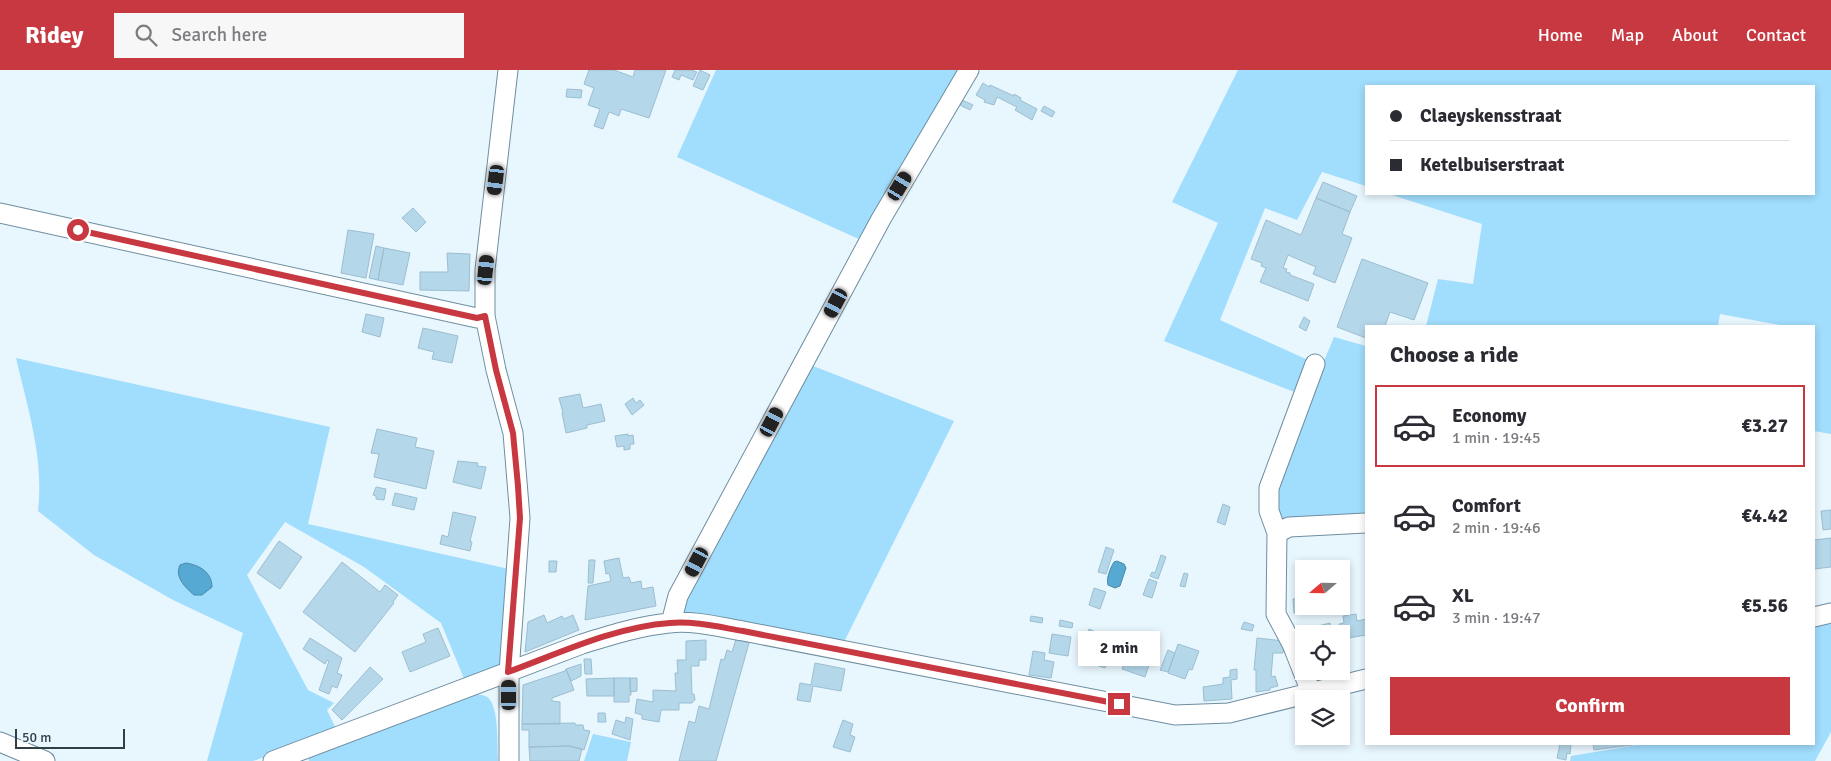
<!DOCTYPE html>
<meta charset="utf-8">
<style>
:root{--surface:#fff;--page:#f7f7f7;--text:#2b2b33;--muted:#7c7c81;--line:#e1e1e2;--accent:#c83840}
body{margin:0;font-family:Signika,sans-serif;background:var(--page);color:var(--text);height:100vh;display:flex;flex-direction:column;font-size:19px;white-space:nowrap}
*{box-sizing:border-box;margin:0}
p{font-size:16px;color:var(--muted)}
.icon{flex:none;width:28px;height:28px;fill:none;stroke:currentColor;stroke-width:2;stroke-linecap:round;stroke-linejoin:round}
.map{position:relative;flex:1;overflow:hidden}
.sheet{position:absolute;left:1365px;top:255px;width:450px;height:420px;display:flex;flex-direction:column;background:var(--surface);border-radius:0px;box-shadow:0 2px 8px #0003}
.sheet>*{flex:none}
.top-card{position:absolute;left:1365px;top:15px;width:450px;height:110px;border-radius:0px;box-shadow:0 2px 8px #0003;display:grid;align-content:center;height:110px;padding:0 25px;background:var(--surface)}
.needle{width:32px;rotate:250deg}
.buttons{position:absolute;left:1295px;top:490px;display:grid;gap:10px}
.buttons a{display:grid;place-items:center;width:55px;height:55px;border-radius:0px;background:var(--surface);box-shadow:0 2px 8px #0003;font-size:25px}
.scale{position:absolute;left:15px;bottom:12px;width:110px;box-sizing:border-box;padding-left:5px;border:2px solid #313f46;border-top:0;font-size:14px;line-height:18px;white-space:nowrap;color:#313f46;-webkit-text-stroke:4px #e8f6fe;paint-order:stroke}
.end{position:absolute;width:22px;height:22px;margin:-11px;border:6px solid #c83840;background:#fff;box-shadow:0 0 0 2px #fff}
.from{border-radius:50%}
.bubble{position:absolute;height:35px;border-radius:0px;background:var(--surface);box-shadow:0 2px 8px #0003;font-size:16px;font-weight:700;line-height:35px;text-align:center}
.car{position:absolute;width:15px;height:30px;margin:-15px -8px;border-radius:6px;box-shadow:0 0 4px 1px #0007;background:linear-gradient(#222 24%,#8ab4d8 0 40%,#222 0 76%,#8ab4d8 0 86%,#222 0)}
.top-card b{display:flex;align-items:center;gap:18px;height:48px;font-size:19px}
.top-card b+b{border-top:1px solid var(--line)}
.top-card i{width:12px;height:12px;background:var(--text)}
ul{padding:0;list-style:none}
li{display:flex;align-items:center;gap:15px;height:82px;margin:0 10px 8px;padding:0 15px;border:2px solid transparent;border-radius:0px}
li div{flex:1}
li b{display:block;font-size:19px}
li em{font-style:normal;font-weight:700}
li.on{border-color:var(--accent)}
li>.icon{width:45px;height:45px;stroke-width:1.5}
h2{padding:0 25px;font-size:22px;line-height:60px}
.button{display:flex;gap:10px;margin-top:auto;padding:10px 25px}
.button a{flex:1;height:58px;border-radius:0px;background:var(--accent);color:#fff;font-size:20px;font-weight:700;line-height:58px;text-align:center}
header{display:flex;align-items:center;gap:30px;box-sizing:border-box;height:70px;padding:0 25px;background:var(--accent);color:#fff}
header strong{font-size:24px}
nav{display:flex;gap:28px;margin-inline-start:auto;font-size:18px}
.search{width:350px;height:45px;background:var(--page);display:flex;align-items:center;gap:12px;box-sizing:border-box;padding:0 18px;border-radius:0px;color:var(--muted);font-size:19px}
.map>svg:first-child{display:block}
.green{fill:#a1ddfd}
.water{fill:#56a9d2;stroke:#4b89a8}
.building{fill:#b4d7ea;stroke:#9cbed1}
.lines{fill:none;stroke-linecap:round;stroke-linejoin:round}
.minor-casing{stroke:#6e8ea0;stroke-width:21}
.minor{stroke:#fff;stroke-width:19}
.route{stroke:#c83840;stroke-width:6}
</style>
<header>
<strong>Ridey</strong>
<div class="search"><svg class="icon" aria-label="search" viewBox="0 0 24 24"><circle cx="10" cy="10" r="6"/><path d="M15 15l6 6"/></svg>Search here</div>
<nav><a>Home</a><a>Map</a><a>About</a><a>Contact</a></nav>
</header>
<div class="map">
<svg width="1831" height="691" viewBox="0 0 1831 691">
<rect width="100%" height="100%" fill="#e8f6fe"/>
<path class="green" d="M 716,0 L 961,0 L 861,170 L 677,87 Z
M 1238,0 L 1831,0 L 1831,364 L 1814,361 L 1814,256 L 1786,256 L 1720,244 L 1718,256 L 1426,256 L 1438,209 L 1473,214 L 1482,154 L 1389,124 L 1814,124 L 1814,16 L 1366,16 L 1366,116 L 1322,102 L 1297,150 L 1265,138 L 1220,250 L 1308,290 L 1297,323 L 1164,271 L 1218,153 L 1172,132 Z
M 1334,267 L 1366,276 L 1366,447 L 1277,451 L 1277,405 Z
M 16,288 L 330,357 L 308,454 L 509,499 L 503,598 L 465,611 L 441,553 L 364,497 L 285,452 L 247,505 L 308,620 L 334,633 L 327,640 L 337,661 L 253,691 L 207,691 L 243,563 L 173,530 L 94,485 L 38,441 C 44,387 28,340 16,288 Z
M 808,294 L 954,351 L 844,572 L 683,544 L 683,532 Z
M 1831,550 L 1831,662 L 1815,691 L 1570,691 L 1571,686 L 1643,674 L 1814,674 L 1814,552 Z
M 476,624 C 481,625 487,625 490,630 C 499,642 497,676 498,691 L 309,691 L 308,686 Z
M 593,664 L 631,672 L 627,691 L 584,691 Z"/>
<path class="water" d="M 1117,491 L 1124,494 L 1126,498 L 1120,516 L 1115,518 L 1108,515 C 1106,509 1110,498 1114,492 Z
M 186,493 C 199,495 212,502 212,517 L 202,525 L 194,525 C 186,518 174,507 180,495 Z"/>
<path class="building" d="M 589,0 L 614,0 L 633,7 L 635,0 L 666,0 L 649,48 L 621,39 L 619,46 L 609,42 L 603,59 L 594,56 L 600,39 L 588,35 L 594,18 L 584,14 Z
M 675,0 L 691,0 L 697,2 L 693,10 L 681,5 L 679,10 L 672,7 Z
M 700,0 L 710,5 L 703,20 L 693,16 Z
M 983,13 L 989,17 L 990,15 L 1014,26 L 1014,24 L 1021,28 L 1020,30 L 1037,39 L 1032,50 L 1015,40 L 1017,37 L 997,27 L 994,35 L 984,32 L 985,30 L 976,25 Z
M 567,19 L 582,20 L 581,28 L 566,27 Z
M 962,30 L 973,35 L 970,40 L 960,35 Z
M 1044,36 L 1055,42 L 1052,47 L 1041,41 Z
M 1323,112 L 1357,126 L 1350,142 L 1316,128 Z
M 1316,128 L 1350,142 L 1342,164 L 1352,168 L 1335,213 L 1313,204 L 1316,197 L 1288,185 L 1283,198 L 1287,199 L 1286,202 L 1290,203 L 1290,205 L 1314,214 L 1308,231 L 1260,212 L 1266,198 L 1261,196 L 1262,193 L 1251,189 L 1266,150 L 1301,165 Z
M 413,138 L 426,152 L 416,162 L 402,148 Z
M 348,160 L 374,164 L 366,208 L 341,203 Z
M 376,176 L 384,178 L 378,210 L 369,208 Z
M 384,178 L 410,183 L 403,215 L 378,210 Z
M 447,183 L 470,184 L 469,221 L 420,220 L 420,202 L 448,202 Z
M 1362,189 L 1428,213 L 1414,250 L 1390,242 L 1385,256 L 1366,256 L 1366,268 L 1337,257 Z
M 366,244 L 384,248 L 380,267 L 362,262 Z
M 1304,247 L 1310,251 L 1306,261 L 1299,257 Z
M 423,258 L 458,266 L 452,293 L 432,289 L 434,282 L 418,278 Z
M 580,324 L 583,338 L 601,334 L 605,351 L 587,355 L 587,358 L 566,363 L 562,343 L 563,343 L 559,328 Z
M 633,328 L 636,333 L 640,330 L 644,335 L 632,345 L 625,334 Z
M 377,359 L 417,368 L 415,377 L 434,381 L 426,419 L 374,407 L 379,384 L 371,383 Z
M 628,364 L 628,366 L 633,365 L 634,374 L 630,374 L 630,379 L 624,380 L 624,376 L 617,377 L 615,366 Z
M 458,391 L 478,393 L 477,396 L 486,397 L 481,419 L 453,412 Z
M 376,417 L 386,419 L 384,430 L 376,429 L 376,426 L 373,425 Z
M 395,423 L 417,428 L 414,440 L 392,435 Z
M 1223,434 L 1230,437 L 1225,455 L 1217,452 Z
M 1831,440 L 1831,459 L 1823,460 L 1821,441 Z
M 453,442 L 476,447 L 470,471 L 472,472 L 470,481 L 440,474 L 442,465 L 448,467 Z
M 1831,468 L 1831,497 L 1814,499 L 1814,470 Z
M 279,471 L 302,487 L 280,519 L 257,503 Z
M 1106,477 L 1114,480 L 1106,504 L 1098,502 Z
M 1161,485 L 1166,487 L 1158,509 L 1150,506 L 1152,502 L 1155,503 Z
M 619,488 L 623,508 L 629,507 L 631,513 L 641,511 L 642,519 L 653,517 L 656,536 L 585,550 L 588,516 L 611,511 L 609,503 L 606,504 L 604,491 Z
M 589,490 L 595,490 L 593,513 L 588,513 Z
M 549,491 L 557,491 L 556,502 L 549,502 Z
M 342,492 L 380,522 L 385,515 L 398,525 L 393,532 L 394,533 L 355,582 L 303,542 Z
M 1184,503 L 1188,504 L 1185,517 L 1180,516 Z
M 1149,509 L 1157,512 L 1152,528 L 1143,525 Z
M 1094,518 L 1106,522 L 1100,539 L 1089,535 Z
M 1304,528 L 1304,536 L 1307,536 L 1308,541 L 1294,543 L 1293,529 Z
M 1356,544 L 1357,551 L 1366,549 L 1366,565 L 1342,569 L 1339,554 L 1344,553 L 1343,546 Z
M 544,545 L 547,553 L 562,546 L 564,549 L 573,545 L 579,560 L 525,582 L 528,552 Z
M 1031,546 L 1043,548 L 1042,553 L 1030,551 Z
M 1060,550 L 1073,553 L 1072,558 L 1059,556 Z
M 1244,552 L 1254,555 L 1252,561 L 1241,559 Z
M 1330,553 L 1332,564 L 1311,564 L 1310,558 Z
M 438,558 L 450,586 L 410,602 L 402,582 L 426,572 L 423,564 Z
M 1089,559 L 1096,562 L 1096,564 L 1114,570 L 1105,598 L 1093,594 L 1095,589 L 1080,586 Z
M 1052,564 L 1071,567 L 1068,586 L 1049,583 Z
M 310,568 L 342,588 L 337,603 L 342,605 L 337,618 L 332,616 L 329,624 L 319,620 L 329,591 L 327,590 L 325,594 L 303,579 Z
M 1149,568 L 1157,571 L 1145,607 L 1122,599 L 1131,571 L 1146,576 Z
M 1257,568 L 1284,571 L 1283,583 L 1273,583 L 1271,607 L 1275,606 L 1278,616 L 1270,618 L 1270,620 L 1256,622 L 1256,600 L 1254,600 Z
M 736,569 L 749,573 L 716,691 L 679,691 L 689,651 L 695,653 L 699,636 L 709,639 L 721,589 L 724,590 L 727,580 L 732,582 Z
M 706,570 L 706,590 L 699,590 L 699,596 L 691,596 L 692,624 L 694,624 L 695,630 L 693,631 L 692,633 L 679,633 L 679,640 L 661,640 L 659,652 L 642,649 L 642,645 L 635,643 L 637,629 L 653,632 L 653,620 L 676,621 L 675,603 L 678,603 L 677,590 L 686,590 L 686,571 Z
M 1178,574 L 1199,581 L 1192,600 L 1189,599 L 1185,609 L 1168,603 Z
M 1168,580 L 1175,583 L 1168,602 L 1160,600 Z
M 1033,581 L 1045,583 L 1044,590 L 1054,592 L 1051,608 L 1029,605 Z
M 584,589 L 591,589 L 592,604 L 585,604 Z
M 815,593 L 845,599 L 841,621 L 813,616 L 810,632 L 797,630 L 800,613 L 811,615 Z
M 581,594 L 581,606 L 571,611 L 566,599 Z
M 370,597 L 383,609 L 342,650 L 332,640 Z
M 566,599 L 574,620 L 552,628 L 552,631 L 560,632 L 560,654 L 522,654 L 523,615 L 565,601 Z
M 1237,599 L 1237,609 L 1231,610 L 1232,629 L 1204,631 L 1203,617 L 1223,614 L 1223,608 L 1230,607 L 1230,600 Z
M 614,608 L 614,626 L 587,626 L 586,609 Z
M 614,608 L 630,608 L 631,625 L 629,625 L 629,632 L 614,632 Z
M 630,608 L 637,608 L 637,621 L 630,622 Z
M 598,643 L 605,643 L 606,652 L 598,652 Z
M 626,647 L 633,649 L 630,670 L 612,664 L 616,650 L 625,653 Z
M 843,650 L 853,654 L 850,665 L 855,667 L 850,682 L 833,677 Z
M 575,653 L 575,655 L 583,655 L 584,660 L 590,661 L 584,680 L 569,676 L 529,677 L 529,660 L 522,660 L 522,654 Z
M 1560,674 L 1571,674 L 1570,684 L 1567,683 L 1566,690 L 1557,688 Z
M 1593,674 L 1639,674 L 1594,680 Z
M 569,676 L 582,679 L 579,691 L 530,691 L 529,677 Z"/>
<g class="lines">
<g class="minor-casing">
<path id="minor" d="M 508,0 L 485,200 L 485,246 L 496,300 L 513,363 L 520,448 L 509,602 L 509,691
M 0,143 L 477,248 L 485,246
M 1277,463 L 1289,457 L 1366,453
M 1814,547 L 1831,543
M 671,553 L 678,526 L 881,149 L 969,0
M 1311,622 L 1292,574 L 1276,544 L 1277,463 L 1269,441 L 1269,418 L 1315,294
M 0,672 L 45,691
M 273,691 L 582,574 C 611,565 639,556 669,553 C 693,550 719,557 743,561 L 1175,645 L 1229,643 L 1366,609"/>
</g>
<use href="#minor" class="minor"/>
</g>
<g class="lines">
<path class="route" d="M 78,160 L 477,248 L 485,246 L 496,300 L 513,363 L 518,416 L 520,448 L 508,602 C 560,583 614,557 670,553 C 694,551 719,557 743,561 L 1119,634"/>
</g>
</svg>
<div class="buttons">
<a><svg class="needle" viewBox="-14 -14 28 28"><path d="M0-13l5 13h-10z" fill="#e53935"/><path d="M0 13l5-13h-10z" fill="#7c7c81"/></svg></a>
<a><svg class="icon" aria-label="locate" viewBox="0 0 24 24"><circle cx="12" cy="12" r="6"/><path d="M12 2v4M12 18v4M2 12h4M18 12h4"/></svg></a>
<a><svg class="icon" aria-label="layers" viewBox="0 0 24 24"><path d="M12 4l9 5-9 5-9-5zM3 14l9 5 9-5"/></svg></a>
</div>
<div class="scale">50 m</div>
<i class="end from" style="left:78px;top:160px"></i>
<i class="end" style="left:1119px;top:634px"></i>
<div class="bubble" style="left:1078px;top:561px;width:82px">2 min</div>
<i class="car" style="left:496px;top:110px;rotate:187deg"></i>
<i class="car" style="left:900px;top:116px;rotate:31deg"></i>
<i class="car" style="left:486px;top:200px;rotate:6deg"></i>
<i class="car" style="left:836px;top:233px;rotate:208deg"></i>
<i class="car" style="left:772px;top:352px;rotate:28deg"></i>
<i class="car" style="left:697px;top:492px;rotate:208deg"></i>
<i class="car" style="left:509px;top:625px;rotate:0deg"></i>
<div class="top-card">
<b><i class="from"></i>Claeyskensstraat</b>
<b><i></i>Ketelbuiserstraat</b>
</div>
<section class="sheet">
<h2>Choose a ride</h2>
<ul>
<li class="on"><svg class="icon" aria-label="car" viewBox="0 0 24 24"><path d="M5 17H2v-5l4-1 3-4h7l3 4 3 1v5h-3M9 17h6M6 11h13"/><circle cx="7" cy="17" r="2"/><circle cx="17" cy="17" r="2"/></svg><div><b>Economy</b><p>1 min · 19:45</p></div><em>€3.27</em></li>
<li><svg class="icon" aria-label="car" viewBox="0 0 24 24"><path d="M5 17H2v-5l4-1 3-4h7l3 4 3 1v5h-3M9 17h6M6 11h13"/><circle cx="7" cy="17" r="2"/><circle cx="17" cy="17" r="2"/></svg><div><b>Comfort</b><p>2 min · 19:46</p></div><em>€4.42</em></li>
<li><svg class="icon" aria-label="car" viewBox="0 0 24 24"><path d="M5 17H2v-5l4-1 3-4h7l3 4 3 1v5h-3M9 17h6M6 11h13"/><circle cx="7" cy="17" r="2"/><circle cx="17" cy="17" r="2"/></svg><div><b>XL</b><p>3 min · 19:47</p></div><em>€5.56</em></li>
</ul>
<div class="button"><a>Confirm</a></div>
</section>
</div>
